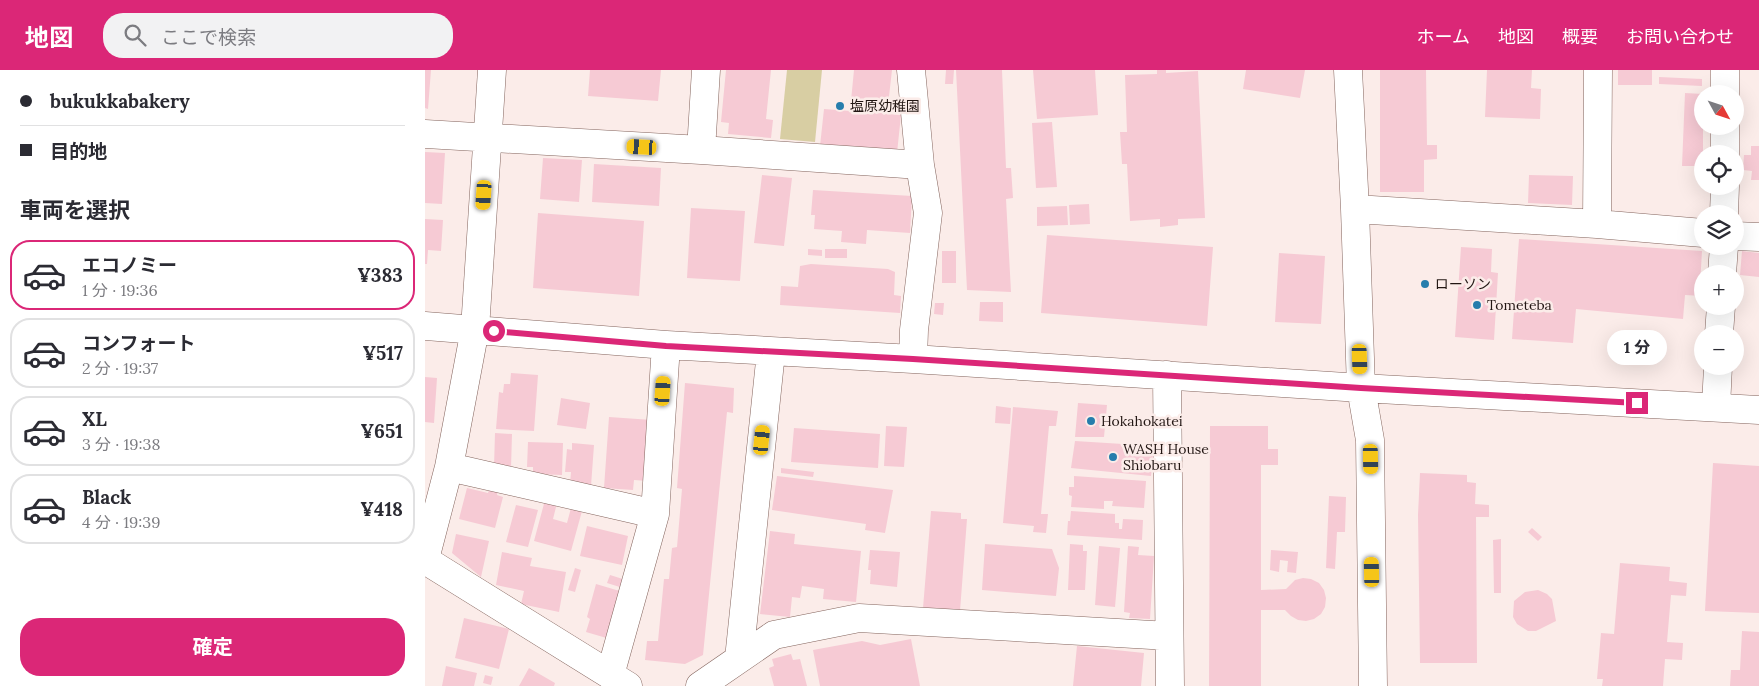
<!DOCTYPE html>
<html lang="ja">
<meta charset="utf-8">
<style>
:root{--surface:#fff;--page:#f2f2f3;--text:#2b2b33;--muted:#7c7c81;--line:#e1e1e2;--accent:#db2777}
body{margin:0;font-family:Lora,"Noto Sans JP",serif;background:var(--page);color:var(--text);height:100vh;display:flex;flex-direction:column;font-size:19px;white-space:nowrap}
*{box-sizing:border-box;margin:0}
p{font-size:16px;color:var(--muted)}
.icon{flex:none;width:28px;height:28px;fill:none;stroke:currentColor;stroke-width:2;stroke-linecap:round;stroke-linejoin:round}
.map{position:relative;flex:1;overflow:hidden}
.details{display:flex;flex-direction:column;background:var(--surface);width:425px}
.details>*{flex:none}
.hud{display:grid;align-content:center;height:110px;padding:0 20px;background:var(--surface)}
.needle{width:32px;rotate:130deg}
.controls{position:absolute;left:1269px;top:15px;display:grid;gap:10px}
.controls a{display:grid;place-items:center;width:50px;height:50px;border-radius:50%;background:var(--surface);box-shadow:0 5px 20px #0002;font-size:25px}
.end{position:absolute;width:22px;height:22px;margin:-11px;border:6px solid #db2777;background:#fff;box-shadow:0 0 0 2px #fff}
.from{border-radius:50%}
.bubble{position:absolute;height:35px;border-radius:18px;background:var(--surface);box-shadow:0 5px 20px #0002;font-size:16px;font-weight:700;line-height:35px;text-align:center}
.car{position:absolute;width:15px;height:30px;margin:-15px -8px;border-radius:6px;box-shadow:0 0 4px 1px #0007;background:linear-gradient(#f5c518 24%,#345 0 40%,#f5c518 0 76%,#345 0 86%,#f5c518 0)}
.hud b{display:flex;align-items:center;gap:18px;height:48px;font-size:19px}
.hud b+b{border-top:1px solid var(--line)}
.hud i{width:12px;height:12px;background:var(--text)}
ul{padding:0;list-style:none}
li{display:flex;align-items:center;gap:15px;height:70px;margin:0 10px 8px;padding:0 10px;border:2px solid var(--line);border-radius:20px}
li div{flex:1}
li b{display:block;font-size:19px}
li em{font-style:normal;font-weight:700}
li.active{border-color:var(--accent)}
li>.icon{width:45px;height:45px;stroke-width:1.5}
h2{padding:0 20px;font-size:22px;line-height:60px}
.button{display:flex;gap:10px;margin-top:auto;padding:10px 20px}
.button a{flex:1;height:58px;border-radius:20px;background:var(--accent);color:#fff;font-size:20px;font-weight:700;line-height:58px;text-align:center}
header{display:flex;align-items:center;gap:30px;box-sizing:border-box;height:70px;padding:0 25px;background:var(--accent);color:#fff}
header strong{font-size:24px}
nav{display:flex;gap:28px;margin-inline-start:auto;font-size:18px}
.search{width:350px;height:45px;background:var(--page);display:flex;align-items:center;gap:12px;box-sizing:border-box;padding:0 18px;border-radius:20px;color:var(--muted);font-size:19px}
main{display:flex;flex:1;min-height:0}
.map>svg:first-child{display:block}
.green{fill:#d8cea3}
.building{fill:#f6cad4}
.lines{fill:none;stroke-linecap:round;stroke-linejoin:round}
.minor-casing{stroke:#84655e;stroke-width:29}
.minor{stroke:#fff;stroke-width:28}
.route{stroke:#db2777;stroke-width:6}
.poi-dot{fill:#267dac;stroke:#fbece9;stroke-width:2}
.labels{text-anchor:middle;stroke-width:5;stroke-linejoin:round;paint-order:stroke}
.poi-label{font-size:14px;fill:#221613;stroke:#fbece9;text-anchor:start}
</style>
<header>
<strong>地図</strong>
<div class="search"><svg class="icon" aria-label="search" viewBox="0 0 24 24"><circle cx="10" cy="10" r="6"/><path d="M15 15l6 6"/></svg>ここで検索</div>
<nav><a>ホーム</a><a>地図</a><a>概要</a><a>お問い合わせ</a></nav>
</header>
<main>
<section class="details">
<div class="hud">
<b><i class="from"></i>bukukkabakery</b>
<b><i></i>目的地</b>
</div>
<h2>車両を選択</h2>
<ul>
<li class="active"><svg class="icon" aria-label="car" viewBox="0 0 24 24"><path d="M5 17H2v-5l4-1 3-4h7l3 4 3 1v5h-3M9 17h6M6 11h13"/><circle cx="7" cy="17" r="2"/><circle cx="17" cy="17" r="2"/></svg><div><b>エコノミー</b><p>1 分 · 19:36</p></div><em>¥383</em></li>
<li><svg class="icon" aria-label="car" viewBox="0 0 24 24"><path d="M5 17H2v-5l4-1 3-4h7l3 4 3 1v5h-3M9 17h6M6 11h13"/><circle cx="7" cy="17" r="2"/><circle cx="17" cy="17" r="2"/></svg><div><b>コンフォート</b><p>2 分 · 19:37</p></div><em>¥517</em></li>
<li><svg class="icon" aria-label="car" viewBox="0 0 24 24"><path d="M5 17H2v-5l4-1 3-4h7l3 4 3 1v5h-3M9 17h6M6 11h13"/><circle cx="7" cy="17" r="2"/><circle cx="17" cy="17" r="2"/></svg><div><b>XL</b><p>3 分 · 19:38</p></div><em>¥651</em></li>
<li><svg class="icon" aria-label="car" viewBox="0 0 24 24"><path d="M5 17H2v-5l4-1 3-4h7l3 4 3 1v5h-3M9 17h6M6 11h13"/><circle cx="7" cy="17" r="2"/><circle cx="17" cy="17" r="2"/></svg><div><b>Black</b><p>4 分 · 19:39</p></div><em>¥418</em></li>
</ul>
<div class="button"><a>確定</a></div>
</section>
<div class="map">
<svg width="1334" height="616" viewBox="0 0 1334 616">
<rect width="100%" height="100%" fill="#fbece9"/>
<path class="green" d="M 362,0 L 397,0 L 390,72 L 355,69 Z"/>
<path class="building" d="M 0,0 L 6,0 L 3,39 L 0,38 Z
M 165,0 L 236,0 L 233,31 L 163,26 Z
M 301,0 L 346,0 L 341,49 L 348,50 L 346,68 L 303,64 L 304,53 L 296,52 Z
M 429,0 L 467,0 L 462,44 L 476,45 L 472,83 L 395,76 L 399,39 L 425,41 Z
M 521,0 L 529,0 L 528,14 L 520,14 Z
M 531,0 L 577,0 L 581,98 L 586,98 L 588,128 L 581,129 L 586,222 L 542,220 Z
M 608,0 L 670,0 L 673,45 L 612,49 Z
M 732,0 L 741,0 L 741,3 L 773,1 L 780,148 L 753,149 L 753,155 L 735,157 L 735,149 L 705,151 L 702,94 L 697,94 L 695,62 L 702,62 L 700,5 L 732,4 Z
M 821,0 L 880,0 L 875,28 L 818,19 Z
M 955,0 L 1001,0 L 1002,75 L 1012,75 L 1012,89 L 999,90 L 999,122 L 955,122 Z
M 1062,0 L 1107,0 L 1106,18 L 1116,19 L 1115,49 L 1060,47 Z
M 1193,0 L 1227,0 L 1227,15 L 1193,15 Z
M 1234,7 L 1277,9 L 1277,16 L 1234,14 Z
M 1260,23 L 1278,24 L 1278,96 L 1257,96 Z
M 627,52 L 632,117 L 611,118 L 607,53 Z
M 1326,76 L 1334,76 L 1334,110 L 1326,110 L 1327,101 L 1318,100 L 1319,85 L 1326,85 Z
M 0,82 L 20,83 L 17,134 L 0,133 Z
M 118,88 L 157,90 L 154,132 L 115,129 Z
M 169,94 L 236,98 L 234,136 L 167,132 Z
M 337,105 L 367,108 L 359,176 L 329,173 Z
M 1104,105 L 1148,106 L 1147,135 L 1103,133 Z
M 388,120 L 487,126 L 485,163 L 442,160 L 441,174 L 416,172 L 417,161 L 389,159 L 390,145 L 386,145 Z
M 664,134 L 665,154 L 645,155 L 644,135 Z
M 642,136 L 643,155 L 612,156 L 612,137 Z
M 266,138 L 320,141 L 315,211 L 262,208 Z
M 113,143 L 219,151 L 214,226 L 108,218 Z
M 0,149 L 18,150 L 16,181 L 3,180 L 2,194 L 0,194 Z
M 622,165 L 788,177 L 782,256 L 616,243 Z
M 1094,169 L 1277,181 L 1275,216 L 1277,216 L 1277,226 L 1260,225 L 1258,249 L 1151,239 L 1148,273 L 1087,269 Z
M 1036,177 L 1067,179 L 1066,202 L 1073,203 L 1069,270 L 1030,267 Z
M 383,179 L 397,180 L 397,186 L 383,185 Z
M 400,179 L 422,179 L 422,188 L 400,188 Z
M 517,181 L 531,181 L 531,213 L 517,213 Z
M 1317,181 L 1334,183 L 1334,207 L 1315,205 Z
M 854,183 L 900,186 L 896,254 L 850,252 Z
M 386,194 L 463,199 L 470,202 L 469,225 L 476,226 L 475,243 L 355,235 L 356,216 L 373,217 L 375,196 Z
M 555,232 L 578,232 L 578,252 L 554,251 Z
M 510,233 L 519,233 L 518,245 L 509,244 Z
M 86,303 L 113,305 L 109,361 L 71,359 L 74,322 L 78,323 L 79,314 L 85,314 Z
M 0,307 L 12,308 L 9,353 L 0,352 Z
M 260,313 L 309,318 L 308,343 L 302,342 L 278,585 L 260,594 L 220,590 L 222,571 L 233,571 L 239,509 L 244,509 L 247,478 L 252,477 L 257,419 L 252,418 Z
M 136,328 L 165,333 L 161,359 L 132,355 Z
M 653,333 L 682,335 L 679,367 L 650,367 Z
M 571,336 L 586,338 L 585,354 L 570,353 Z
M 588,337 L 633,341 L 631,356 L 624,356 L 616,444 L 623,444 L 621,463 L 608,462 L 609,456 L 578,453 Z
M 184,347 L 227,350 L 223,411 L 209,410 L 208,420 L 179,418 Z
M 461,356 L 482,357 L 479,397 L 459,396 Z
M 785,356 L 843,356 L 843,379 L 853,379 L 853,395 L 836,395 L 836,520 L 861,519 L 870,510 L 878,508 L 886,509 L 894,513 L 899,520 L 901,528 L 900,537 L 896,544 L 889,549 L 881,551 L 873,550 L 866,546 L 860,540 L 836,540 L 836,616 L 784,616 Z
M 369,358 L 455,364 L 453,398 L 366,392 Z
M 70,363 L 87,364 L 86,398 L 69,397 Z
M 650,371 L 730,376 L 726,406 L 646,398 Z
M 103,372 L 138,373 L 137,405 L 108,404 L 108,397 L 102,397 Z
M 147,373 L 169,375 L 166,416 L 145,414 L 146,402 L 140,402 L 142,379 L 147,380 Z
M 1288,393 L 1334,396 L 1334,543 L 1280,541 Z
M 356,398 L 389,402 L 388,407 L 356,403 Z
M 995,403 L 1042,405 L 1042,412 L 1051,413 L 1050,434 L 1064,435 L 1064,447 L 1051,447 L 1052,593 L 995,593 L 993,445 Z
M 352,406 L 468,420 L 460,463 L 440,460 L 441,454 L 347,440 Z
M 649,406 L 721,411 L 719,438 L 687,436 L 688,431 L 679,431 L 679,439 L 646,437 L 647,426 L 644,425 L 644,417 L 649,417 Z
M 42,418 L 63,423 L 64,419 L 73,421 L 72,425 L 78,427 L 70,458 L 34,449 Z
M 904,426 L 921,427 L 920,462 L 912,462 L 910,499 L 901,498 Z
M 120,430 L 132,433 L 128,449 L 142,453 L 146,438 L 157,441 L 146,481 L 109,471 Z
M 91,435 L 113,440 L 103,477 L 81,472 Z
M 506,441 L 536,443 L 536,449 L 542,449 L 535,541 L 498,538 Z
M 646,441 L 690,444 L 690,453 L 694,453 L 694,459 L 697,459 L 698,449 L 718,450 L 717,470 L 642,465 L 643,451 L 645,451 Z
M 162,456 L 203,466 L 197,495 L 155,486 Z
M 1107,458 L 1117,467 L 1113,471 L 1103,462 Z
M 345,461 L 370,464 L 369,474 L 436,481 L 431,532 L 398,529 L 399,519 L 377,516 L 375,528 L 367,527 L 365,547 L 335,544 Z
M 31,464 L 64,471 L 56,507 L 27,483 Z
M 1076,469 L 1076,523 L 1069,523 L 1068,470 Z
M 560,474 L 627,479 L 634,498 L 631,526 L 557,520 Z
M 645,474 L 658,475 L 658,481 L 662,481 L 660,520 L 643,520 Z
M 674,476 L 695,478 L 690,537 L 670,535 Z
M 703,476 L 714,477 L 713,485 L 729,486 L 725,549 L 704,548 L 705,543 L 699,542 Z
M 445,480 L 475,482 L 472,517 L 445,514 L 446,500 L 443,500 Z
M 846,480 L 873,482 L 871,503 L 862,502 L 863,491 L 855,490 L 854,502 L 845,500 Z
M 77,482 L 107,488 L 105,496 L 141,502 L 134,542 L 96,534 L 99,521 L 71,515 Z
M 1195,493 L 1245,497 L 1244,511 L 1262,513 L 1261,526 L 1246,525 L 1242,572 L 1258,573 L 1257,590 L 1240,589 L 1238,616 L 1177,616 L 1178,609 L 1172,609 L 1176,563 L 1189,564 Z
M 150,498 L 156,500 L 150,522 L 143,520 Z
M 185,505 L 201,510 L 198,518 L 182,513 Z
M 171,514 L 198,522 L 185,569 L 161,562 L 165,549 L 162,547 Z
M 1113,520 L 1122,524 L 1127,529 L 1131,551 L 1111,561 L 1103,561 L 1092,554 L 1088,547 L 1089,531 L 1100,522 Z
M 39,548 L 84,559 L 74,599 L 30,588 Z
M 1317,561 L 1334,562 L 1334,616 L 1305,616 L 1306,600 L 1315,600 Z
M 486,569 L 495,616 L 395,616 L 388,580 L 437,571 L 455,575 Z
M 652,576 L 719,583 L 716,616 L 648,616 Z
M 366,584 L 368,590 L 375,589 L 382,616 L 349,616 L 344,598 L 349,596 L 347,589 Z
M 21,596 L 52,603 L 49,616 L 17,616 Z
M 104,598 L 130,613 L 129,616 L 94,616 Z
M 60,605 L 68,607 L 66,615 L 58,613 Z"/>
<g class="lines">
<g class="minor-casing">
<path id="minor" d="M 486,0 L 495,95 L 503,143 L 489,260 L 488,289
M 923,0 L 930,139 L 936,318 L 945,370 L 948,616
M 1300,24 L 1300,0
M 0,64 L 276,80 L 495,95
M 276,80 L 281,0
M 1300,84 L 1300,56
M 930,139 L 1172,154 L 1278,163
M 1299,144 L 1300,116
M 1172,154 L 1173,0
M 1310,166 L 1334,167
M 1297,204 L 1299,176
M 0,256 L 241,275 L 488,289 L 936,318 L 1334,340
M 1294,264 L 1296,236
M 742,305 L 745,616
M 1291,337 L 1293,296
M 24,397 L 230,444
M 0,489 L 24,397 L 50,259 L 67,0
M 0,490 L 203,616
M 314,589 L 346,282
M 185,605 L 230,444 L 241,275
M 275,616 L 349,565 L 434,548 L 744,566"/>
</g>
<use href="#minor" class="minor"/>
</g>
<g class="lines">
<path class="route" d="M 69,261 L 241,276 L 488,289 L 936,318 L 1212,333"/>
</g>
<g class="poi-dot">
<circle cx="415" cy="36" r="5"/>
<circle cx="1000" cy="214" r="5"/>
<circle cx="1052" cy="235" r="5"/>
<circle cx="666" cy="351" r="5"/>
<circle cx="688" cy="387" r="5"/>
</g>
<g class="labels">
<g class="poi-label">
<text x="425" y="41">塩原幼稚園</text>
<text x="1010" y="219">ローソン</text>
<text x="1062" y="240">Tometeba</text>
<text x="676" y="356">Hokahokatei</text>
<text x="698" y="384">WASH House<tspan x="698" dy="16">Shiobaru</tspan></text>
</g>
</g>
</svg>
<div class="controls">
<a><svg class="needle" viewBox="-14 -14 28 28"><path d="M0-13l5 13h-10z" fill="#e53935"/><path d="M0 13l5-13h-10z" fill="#7c7c81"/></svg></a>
<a><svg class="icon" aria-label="locate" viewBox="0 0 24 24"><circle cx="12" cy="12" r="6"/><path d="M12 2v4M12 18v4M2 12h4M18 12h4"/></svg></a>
<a><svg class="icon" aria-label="layers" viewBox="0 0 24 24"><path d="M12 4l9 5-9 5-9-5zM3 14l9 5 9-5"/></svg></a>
<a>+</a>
<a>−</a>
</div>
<i class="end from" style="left:69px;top:261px"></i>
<i class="end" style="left:1212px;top:333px"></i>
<div class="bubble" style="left:1182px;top:260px;width:60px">1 分</div>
<i class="car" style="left:217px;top:77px;rotate:273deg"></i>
<i class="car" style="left:59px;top:125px;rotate:184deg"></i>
<i class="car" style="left:935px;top:289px;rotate:178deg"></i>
<i class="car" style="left:238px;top:321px;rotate:4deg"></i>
<i class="car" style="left:337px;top:370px;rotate:6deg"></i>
<i class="car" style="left:946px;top:389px;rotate:179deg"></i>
<i class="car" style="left:947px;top:502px;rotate:359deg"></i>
</div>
</main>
